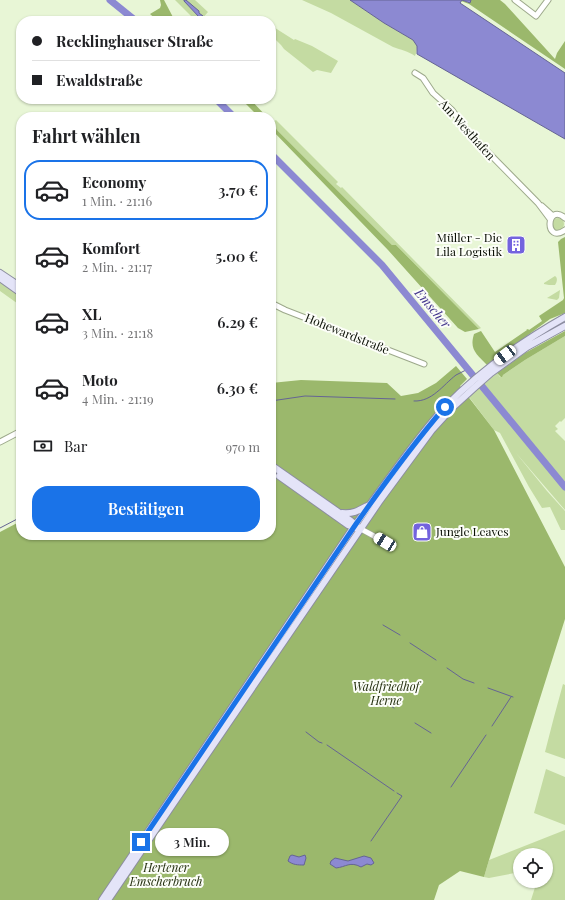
<!DOCTYPE html>
<html lang="de">
<meta charset="utf-8">
<style>
:root{--surface:#fff;--page:#f2f2f2;--text:#202124;--muted:#757577;--line:#e0e0e0;--accent:#1a73e8}
body{margin:0;font-family:"Playfair Display",serif;background:var(--page);color:var(--text);height:100vh;display:flex;flex-direction:column;font-size:15px;white-space:nowrap}
*{box-sizing:border-box;margin:0}
p{font-size:13px;color:var(--muted)}
.icon{flex:none;width:22px;height:22px;fill:none;stroke:currentColor;stroke-width:2;stroke-linecap:round;stroke-linejoin:round}
.map{position:relative;flex:1;overflow:hidden}
.panel{position:absolute;left:16px;top:112px;width:260px;height:428px;display:flex;flex-direction:column;background:var(--surface);border-radius:16px;box-shadow:0 1px 3px #0004}
.panel>*{flex:none}
.top-card{position:absolute;left:16px;top:16px;width:260px;height:88px;border-radius:16px;box-shadow:0 1px 3px #0004;display:grid;align-content:center;height:88px;padding:0 16px;background:var(--surface)}
.buttons{position:absolute;left:513px;top:848px;display:grid;gap:8px}
.buttons a{display:grid;place-items:center;width:40px;height:40px;border-radius:50%;background:var(--surface);box-shadow:0 1px 3px #0004;font-size:20px}
.end{position:absolute;width:18px;height:18px;margin:-9px;border:5px solid #1a73e8;background:#fff;box-shadow:0 0 0 2px #fff}
.from{border-radius:50%}
.bubble{position:absolute;height:28px;border-radius:14px;background:var(--surface);box-shadow:0 1px 3px #0004;font-size:13px;font-weight:600;line-height:28px;text-align:center}
.car{position:absolute;width:12px;height:24px;margin:-12px -6px;border-radius:5px;box-shadow:0 0 3px 1px #0007;background:linear-gradient(#fff 24%,#345 0 40%,#fff 0 76%,#345 0 86%,#fff 0)}
.top-card b{display:flex;align-items:center;gap:14px;height:38px;font-size:15px}
.top-card b+b{border-top:1px solid var(--line)}
.top-card i{width:10px;height:10px;background:var(--text)}
ul{padding:0;list-style:none}
li{display:flex;align-items:center;gap:12px;height:60px;margin:0 8px 6px;padding:0 8px;border:2px solid transparent;border-radius:16px}
li div{flex:1}
li b{display:block;font-size:15px}
li em{font-style:normal;font-weight:600}
li.current{border-color:var(--accent)}
li>.icon{width:36px;height:36px;stroke-width:1.5}
h2{padding:0 16px;font-size:18px;line-height:48px}
.pay{display:flex;align-items:center;gap:10px;height:44px;padding:0 16px;font-size:15px}
.pay p{margin-inline-start:auto}
.cta{display:flex;gap:8px;margin-top:auto;padding:8px 16px}
.cta a{flex:1;height:46px;border-radius:16px;background:var(--accent);color:#fff;font-size:16px;font-weight:600;line-height:46px;text-align:center}
.map>svg:first-child{display:block}
.green{fill:#c4dba2}
.forest{fill:#9bb86c}
.water{fill:#8c89d2;stroke:#656494}
.lines{fill:none;stroke-linecap:round;stroke-linejoin:round}
.stream{stroke:#656494;stroke-width:1}
.river{stroke:#8c89d2;stroke-width:7}
.minor-casing{stroke:#9da98b;stroke-width:7}
.major-casing{stroke:#8c8da0;stroke-width:8}
.minor{stroke:#fff;stroke-width:5}
.major{stroke:#e4e4f8;stroke-width:6}
.route{stroke:#1a73e8;stroke-width:5}
.labels{text-anchor:middle;stroke-width:4;stroke-linejoin:round;paint-order:stroke}
.street-label{font-size:12px;fill:#090e04;stroke:#fcfef8}
.poi-label{font-size:12px;fill:#090e04;stroke:#fcfef8;text-anchor:end}
.park-label{font-size:12px;font-style:italic;fill:#242f0f;stroke:#fcfef8}
.water-label{font-size:13px;font-style:italic;fill:#43368c;stroke:#fcfef8}
</style>
<div class="map">
<svg width="565" height="900" viewBox="0 0 565 900">
<rect width="100%" height="100%" fill="#e8f6d6"/>
<path class="green" d="M 175,0 L 184,0 L 184,1 L 199,17 L 199,13 L 186,0 L 195,0 L 208,12 L 200,21 L 196,21 Z
M 302,0 L 350,0 L 384,23 L 413,40 L 417,46 L 416,53 L 415,56 C 408,51 401,50 393,47 L 331,13 Z
M 272,26 L 294,40 L 295,39 L 312,46 L 338,61 L 331,73 L 317,70 L 313,72 L 284,49 L 281,45 L 271,35 L 271,27 Z
M 276,120 L 338,182 L 336,184 L 341,188 L 342,187 L 481,328 L 479,329 L 396,245 L 392,245 L 277,130 L 273,122 Z
M552 224a6 6 0 1 1 12 0a6 6 0 1 1-12 0Z
M 555,276 C 558,278 557,282 555,285 L 549,285 L 544,284 L 544,283 Z
M 0,282 L 21,297 L 21,306 L 0,291 Z
M 560,290 L 559,298 L 557,300 L 547,298 Z
M 565,336 L 565,418 L 561,422 L 560,421 L 555,426 L 558,429 L 555,431 L 565,441 L 565,510 L 516,453 L 547,491 L 565,511 L 565,530 L 561,530 L 550,507 L 542,508 L 529,487 L 500,433 L 494,430 L 469,397 L 497,373 L 500,377 L 525,360 Z
M 563,684 L 565,685 L 565,759 L 545,752 L 554,717 Z
M 546,769 L 565,777 L 565,825 L 534,813 Z
M 565,830 L 565,900 L 531,900 L 537,881 L 546,881 L 546,855 L 520,855 L 520,872 L 489,878 L 484,877 L 489,860 Z"/>
<path class="forest" d="M 160,0 L 164,0 L 175,21 L 158,21 L 150,14 L 160,8 L 161,5 Z
M 462,0 L 469,3 L 471,0 L 500,0 L 505,4 L 555,59 L 557,53 L 565,41 L 565,69 L 469,4 L 461,1 Z
M 241,99 L 250,99 L 267,117 L 259,117 Z
M 271,121 L 274,124 L 277,130 L 392,245 L 396,245 L 479,329 L 465,332 L 458,328 L 388,250 L 271,129 Z
M 565,237 L 565,313 L 550,319 L 487,365 C 477,354 469,350 474,334 L 481,331 L 495,352 L 527,330 L 526,330 L 528,329 L 529,330 L 542,321 L 539,316 L 563,300 L 564,298 L 558,242 L 561,239 Z
M 565,331 L 565,336 L 525,360 L 503,375 L 502,377 L 501,377 L 497,373 L 525,353 Z
M 456,366 L 467,379 L 460,386 L 494,430 L 565,567 L 565,619 L 489,860 L 484,877 L 460,871 L 439,885 L 434,900 L 0,900 L 0,532 L 21,521 L 21,535 L 271,535 L 271,383 L 301,380 L 387,383 L 401,396 L 418,393 L 436,383 Z"/>
<path class="water" d="M 184,0 L 186,0 L 199,11 L 199,13 L 203,16 L 201,19 L 199,17 L 184,1 Z
M 350,0 L 471,0 L 470,3 L 462,0 L 460,3 L 565,73 L 565,139 L 417,54 L 417,46 L 413,40 L 384,23 Z
M 292,855 L 299,857 L 305,855 L 306,858 L 304,865 C 298,865 293,865 288,861 L 290,856 Z
M 364,856 L 371,858 L 374,863 L 371,865 L 367,864 L 361,867 C 350,861 346,867 336,868 L 330,864 L 331,861 L 335,858 L 348,861 Z"/>
<g class="lines">
<path class="stream" d="M 271,401 L 305,396 L 395,399
M 414,401 C 432,402 443,385 456,375 C 460,373 464,371 468,369
M 0,528 L 21,517
M 383,625 L 400,635
M 410,643 L 436,660
M 447,668 L 463,679 L 474,683
M 353,681 L 364,688
M 488,688 L 513,697
M 378,698 L 394,708
M 415,723 L 431,733
M 492,726 L 511,697
M 306,732 L 319,742 L 322,743
M 327,745 L 394,791
M 451,787 L 486,735
M 371,841 L 402,796 L 397,793"/>
<path class="river" d="M 110,0 L 136,21
M 216,99 L 234,117
M 271,154 L 382,265 L 565,487"/>
<g class="minor-casing">
<path id="minor" d="M 515,0 L 536,16 L 548,0
M 415,73 L 423,78 L 433,93 L 452,110 L 468,132 L 538,203 L 550,219
M 542,206 L 553,216
M 565,218 C 546,202 544,245 565,230
M 271,303 L 285,310 L 424,364
M 0,442 L 21,431
M 361,529 L 385,542"/>
</g>
<g class="major-casing">
<path id="major" d="M 0,273 L 21,287
M 0,278 L 21,293
M 271,465 L 351,521 L 358,527
M 279,476 L 348,525 L 355,528
M 342,513 C 353,514 358,511 367,506
M 102,900 L 353,528 C 371,503 389,478 407,454 C 419,438 432,421 446,406 C 481,370 521,342 565,317
M 108,900 L 173,804 L 379,502 L 432,430 L 452,408 L 474,388 L 491,373 L 527,347 L 565,326"/>
</g>
<use href="#minor" class="minor"/>
<use href="#major" class="major"/>
</g>
<g class="lines">
<path class="route" d="M 141,842 L 356,524 C 384,484 413,444 445,407"/>
</g>
<defs>
<g id="building-square" transform="scale(1)"><rect x="-9" y="-9" width="18" height="18" rx="4" fill="#7363de" stroke="#fcfef8"/><path d="M-4-6H4V6H1V3H-1V6H-4ZM-2.5-4.3h1.7v1.8h-1.7ZM.8-4.3h1.7v1.8H.8ZM-2.5-1h1.7V.8h-1.7ZM.8-1h1.7V.8H.8Z" fill="#fff"/></g>
<g id="shop-square" transform="scale(1)"><rect x="-9" y="-9" width="18" height="18" rx="4" fill="#7363de" stroke="#fcfef8"/><path d="M-5-2.5h2.3a2.7 3.5 0 0 1 5.4 0H5L5.5 6h-11ZM-1.5-2.5h3a1.5 2.3 0 0 0-3 0Z" fill="#fff"/></g>
</defs>
<g fill-rule="evenodd">
<use href="#building-square" x="516" y="245"/>
<use href="#shop-square" x="422" y="532"/>
</g>
<g class="labels">
<g class="street-label">
<text transform="translate(467 130) rotate(48)" y="4">Am Westhafen</text>
<text transform="translate(347 334) rotate(22)" y="4">Hohewardstraße</text>
</g>
<g class="poi-label">
<text x="502" y="242">Müller - Die<tspan x="502" dy="14">Lila Logistik</tspan></text>
<text x="436" y="536" text-anchor="start">Jungle Leaves</text>
</g>
<g class="park-label">
<text x="386" y="691">Waldfriedhof<tspan x="386" dy="14">Herne</tspan></text>
<text x="166" y="872">Hertener<tspan x="166" dy="14">Emscherbruch</tspan></text>
</g>
<g class="water-label">
<text transform="translate(433 308) rotate(50)" y="5">Emscher</text>
</g>
</g>
</svg>
<div class="buttons">
<a><svg class="icon" aria-label="locate" viewBox="0 0 24 24"><circle cx="12" cy="12" r="6"/><path d="M12 2v4M12 18v4M2 12h4M18 12h4"/></svg></a>
</div>
<i class="end from" style="left:445px;top:407px"></i>
<i class="end" style="left:141px;top:842px"></i>
<div class="bubble" style="left:155px;top:828px;width:74px">3 Min.</div>
<i class="car" style="left:505px;top:355px;rotate:233deg"></i>
<i class="car" style="left:385px;top:542px;rotate:301deg"></i>
<div class="top-card">
<b><i class="from"></i>Recklinghauser Straße</b>
<b><i></i>Ewaldstraße</b>
</div>
<section class="panel">
<h2>Fahrt wählen</h2>
<ul>
<li class="current"><svg class="icon" aria-label="car" viewBox="0 0 24 24"><path d="M5 17H2v-5l4-1 3-4h7l3 4 3 1v5h-3M9 17h6M6 11h13"/><circle cx="7" cy="17" r="2"/><circle cx="17" cy="17" r="2"/></svg><div><b>Economy</b><p>1 Min. · 21:16</p></div><em>3.70 €</em></li>
<li><svg class="icon" aria-label="car" viewBox="0 0 24 24"><path d="M5 17H2v-5l4-1 3-4h7l3 4 3 1v5h-3M9 17h6M6 11h13"/><circle cx="7" cy="17" r="2"/><circle cx="17" cy="17" r="2"/></svg><div><b>Komfort</b><p>2 Min. · 21:17</p></div><em>5.00 €</em></li>
<li><svg class="icon" aria-label="car" viewBox="0 0 24 24"><path d="M5 17H2v-5l4-1 3-4h7l3 4 3 1v5h-3M9 17h6M6 11h13"/><circle cx="7" cy="17" r="2"/><circle cx="17" cy="17" r="2"/></svg><div><b>XL</b><p>3 Min. · 21:18</p></div><em>6.29 €</em></li>
<li><svg class="icon" aria-label="car" viewBox="0 0 24 24"><path d="M5 17H2v-5l4-1 3-4h7l3 4 3 1v5h-3M9 17h6M6 11h13"/><circle cx="7" cy="17" r="2"/><circle cx="17" cy="17" r="2"/></svg><div><b>Moto</b><p>4 Min. · 21:19</p></div><em>6.30 €</em></li>
</ul>
<div class="pay"><svg class="icon" aria-label="cash" viewBox="0 0 24 24"><path d="M3 7h18v10H3z"/><circle cx="12" cy="12" r="2"/></svg>Bar<p>970 m</p></div>
<div class="cta"><a>Bestätigen</a></div>
</section>
</div>
